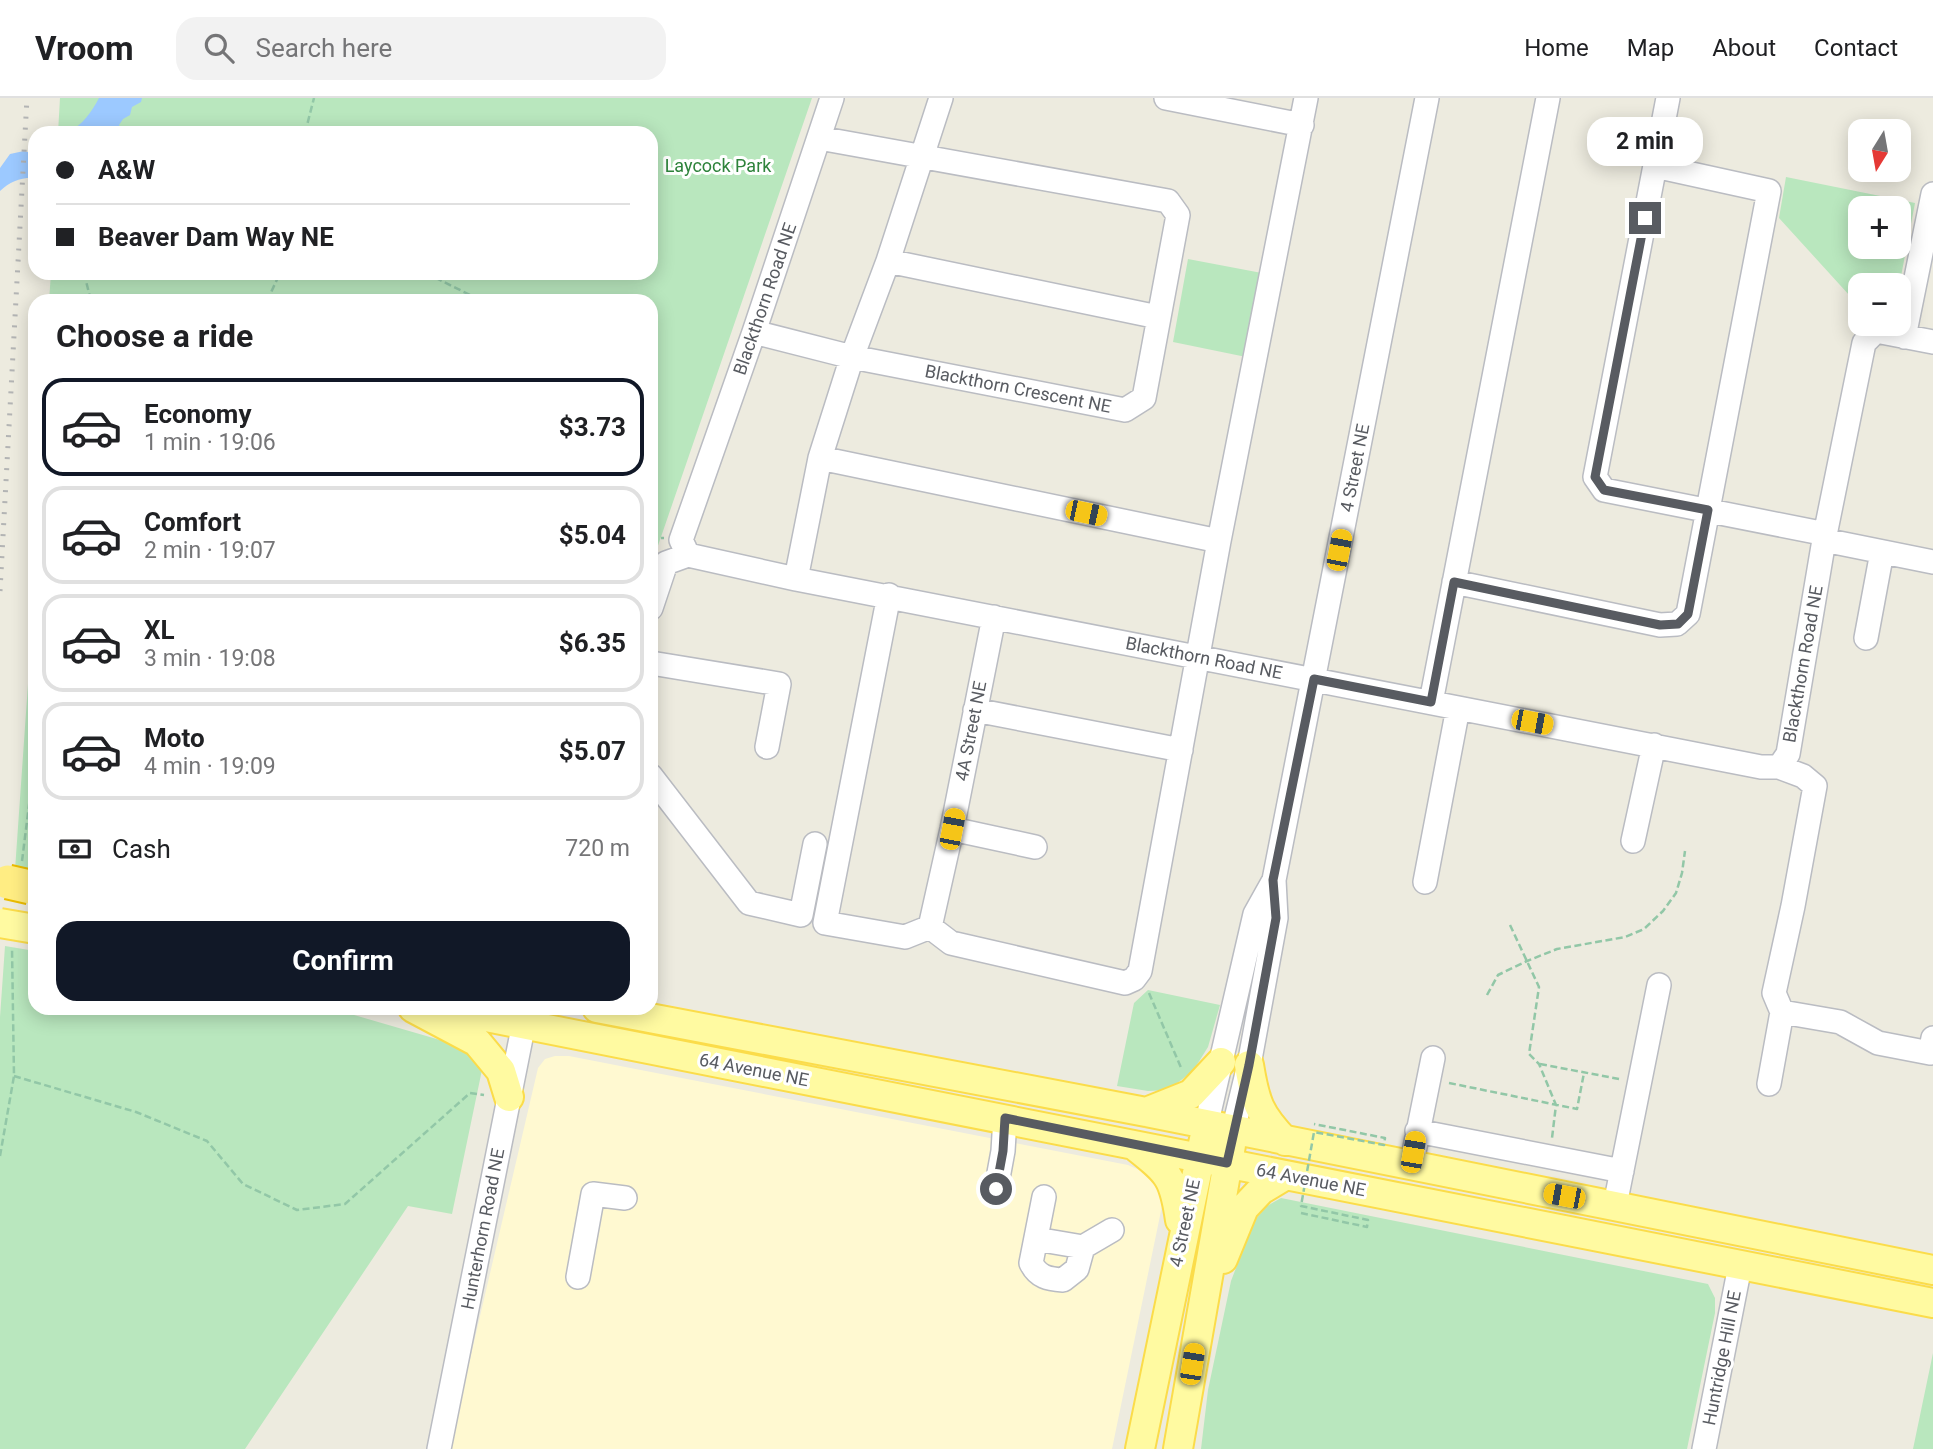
<!DOCTYPE html>
<meta charset="utf-8">
<style>
:root{--surface:#fff;--page:#f2f2f2;--text:#202124;--muted:#757577;--line:#e0e0e0;--accent:#111827}
body{margin:0;font-family:Roboto,sans-serif;background:var(--page);color:var(--text);height:100vh;display:flex;flex-direction:column;font-size:26px;white-space:nowrap}
*{box-sizing:border-box;margin:0}
p{font-size:23px;color:var(--muted)}
.icon{flex:none;width:38px;height:38px;fill:none;stroke:currentColor;stroke-width:2;stroke-linecap:round;stroke-linejoin:round}
.map{position:relative;flex:1;overflow:hidden}
.details{position:absolute;left:28px;top:196px;width:630px;height:721px;display:flex;flex-direction:column;background:var(--surface);border-radius:21px;box-shadow:0 4px 18px #0003}
.details>*{flex:none}
.top-card{position:absolute;left:28px;top:28px;width:630px;height:154px;border-radius:21px;box-shadow:0 4px 18px #0003;display:grid;align-content:center;height:154px;padding:0 28px;background:var(--surface)}
.needle{width:46px;rotate:191deg}
.fabs{position:absolute;left:1848px;top:21px;display:grid;gap:14px}
.fabs a{display:grid;place-items:center;width:63px;height:63px;border-radius:14px;background:var(--surface);box-shadow:0 4px 18px #0003;font-size:35px}
.end{position:absolute;width:32px;height:32px;margin:-16px;border:9px solid #585b61;background:#fff;box-shadow:0 0 0 4px #fff}
.from{border-radius:50%}
.bubble{position:absolute;height:49px;border-radius:21px;background:var(--surface);box-shadow:0 4px 18px #0003;font-size:23px;font-weight:700;line-height:49px;text-align:center}
.car{position:absolute;width:21px;height:42px;margin:-21px -10px;border-radius:9px;box-shadow:0 0 5px 2px #0007;background:linear-gradient(#f5c518 24%,#345 0 40%,#f5c518 0 76%,#345 0 86%,#f5c518 0)}
.top-card b{display:flex;align-items:center;gap:24px;height:66px;font-size:26px}
.top-card b+b{border-top:2px solid var(--line)}
.top-card i{width:18px;height:18px;background:var(--text)}
ul{padding:0;list-style:none}
li{display:flex;align-items:center;gap:21px;height:98px;margin:0 14px 10px;padding:0 14px;border:4px solid var(--line);border-radius:21px}
li div{flex:1}
li b{display:block;font-size:26px}
li em{font-style:normal;font-weight:700}
li.active{border-color:var(--accent)}
li>.icon{width:63px;height:63px;stroke-width:1.5}
h2{padding:0 28px;font-size:32px;line-height:84px}
.pay{display:flex;align-items:center;gap:18px;height:77px;padding:0 28px;font-size:26px}
.pay p{margin-inline-start:auto}
.action{display:flex;gap:14px;margin-top:auto;padding:14px 28px}
.action a{flex:1;height:80px;border-radius:21px;background:var(--accent);color:#fff;font-size:28px;font-weight:700;line-height:80px;text-align:center}
header{display:flex;align-items:center;gap:42px;box-sizing:border-box;height:98px;padding:0 35px;background:var(--surface);border-bottom:2px solid var(--line)}
header strong{font-size:33px}
nav{display:flex;gap:38px;margin-inline-start:auto;font-size:24px}
.search{width:490px;height:63px;background:var(--page);display:flex;align-items:center;gap:18px;box-sizing:border-box;padding:0 24px;border-radius:21px;color:var(--muted);font-size:26px}
.map>svg:first-child{display:block}
.commercial{fill:#fff9d1}
.green{fill:#b9e7be;fill-rule:evenodd}
.water{fill:#9cc9ff}
.lines{fill:none;stroke-linecap:round;stroke-linejoin:round}
.minor-casing{stroke:#babcc2;stroke-width:26}
.major-casing{stroke:#fbdc4a;stroke-width:32}
.path{stroke:#92c7a7;stroke-width:2.5;stroke-dasharray:7 3.5;stroke-linecap:butt}
.minor{stroke:#fff;stroke-width:23}
.major{stroke:#fffaa1;stroke-width:28}
.rail{stroke:#b3b4b4;stroke-width:5;stroke-dasharray:2 9;stroke-linecap:butt}
.major-bridge-casing{stroke:#fbdc4a;stroke-width:32;stroke-linecap:butt}
.highway-bridge-casing{stroke:#ebbc00;stroke-width:37;stroke-linecap:butt}
.path-bridge{stroke:#92c7a7;stroke-width:2.5;stroke-dasharray:7 3.5;stroke-linecap:butt}
.major-bridge{stroke:#fffaa1;stroke-width:28}
.highway-bridge{stroke:#ffed83;stroke-width:33}
.route{stroke:#585b61;stroke-width:9}
.labels{text-anchor:middle;stroke-width:6;stroke-linejoin:round;paint-order:stroke}
.park-label{font-size:18px;fill:#2e833b;stroke:#fff}
.street-label{font-size:18px;fill:#585b61;stroke:#fff}
</style>
<header>
<strong>Vroom</strong>
<div class="search"><svg class="icon" aria-label="search" viewBox="0 0 24 24"><circle cx="10" cy="10" r="6"/><path d="M15 15l6 6"/></svg>Search here</div>
<nav><a>Home</a><a>Map</a><a>About</a><a>Contact</a></nav>
</header>
<div class="map">
<svg width="1933" height="1351" viewBox="0 0 1933 1351">
<rect width="100%" height="100%" fill="#edebdf"/>
<path class="commercial" d="M 555,958 L 569,958 L 1128,1067 L 1148,1076 L 1160,1093 L 1162,1108 L 1112,1351 L 449,1351 L 538,970 L 545,961 Z"/>
<path class="green" d="M 60,0 L 812,0 L 651,468 L 651,203 L 49,203 L 51,175 L 651,175 L 651,35 L 58,35 Z
M 1786,79 L 1915,105 L 1899,189 L 1860,187 L 1860,209 L 1779,120 ZM 1860,110 L 1899,110 L 1899,149 L 1860,149 Z
M 1188,161 L 1267,176 L 1251,260 L 1173,244 Z
M 35,486 L 35,776 L 15,772 Z
M 5,848 L 35,853 L 35,910 L 330,910 L 447,944 L 460,949 L 483,967 L 452,1116 L 408,1108 L 245,1351 L 0,1351 L 0,919 Z
M 1148,892 L 1220,907 L 1208,949 L 1193,973 L 1168,992 L 1148,993 L 1117,988 L 1134,905 Z
M 1281,1100 L 1708,1186 L 1715,1200 L 1715,1215 L 1687,1351 L 1201,1351 L 1208,1292 L 1231,1183 L 1254,1123 L 1267,1108 Z
M 1933,1255 L 1933,1351 L 1913,1351 Z"/>
<path class="water" d="M 99,0 L 142,0 L 141,4 L 132,9 L 130,17 L 123,21 L 119,27 L 122,35 L 114,35 L 111,32 L 103,35 L 68,35 C 83,26 91,15 99,0 Z
M 24,53 L 35,56 L 35,80 C 21,79 10,84 0,93 L 0,70 L 10,56 Z"/>
<g class="lines">
<g class="minor-casing">
<path id="minor" d="M 1166,0 L 1302,27
M 1668,0 L 1595,379 L 1604,392 L 1826,436
M 888,163 L 1158,219
M 754,234 L 852,259 L 1125,312 L 1144,300 L 1178,117 L 1168,103 L 819,40
M 1904,239 L 1933,96
M 820,360 L 1219,443
M 1824,442 L 1933,464
M 688,457 L 796,481 L 1761,669 L 1779,669 L 1788,656 L 1824,442 L 1864,245 L 1876,233 L 1933,244
M 688,457 L 681,442 L 754,234 L 832,0
M 796,481 L 820,360 L 852,259 L 888,163 L 941,0
M 1454,484 L 1660,527 L 1677,526 L 1688,516 L 1769,93 L 1655,68
M 889,497 L 825,825 L 905,839 L 930,829 L 951,845 L 1125,885 L 1134,881 L 1140,873 L 1219,443 L 1306,0
M 651,510 L 666,465 L 688,457
M 1866,540 L 1882,454
M 651,565 L 779,586 L 767,649
M 1431,604 L 1548,0
M 975,612 L 1181,652
M 651,678 L 749,805 L 801,817 L 815,746
M 952,731 L 1035,749
M 1633,743 L 1654,647
M 1425,784 L 1458,610
M 930,829 L 952,731 L 994,519
M 1782,914 L 1840,924 L 1878,945 L 1930,955 L 1933,940
M 1769,986 L 1782,914 L 1774,895 L 1793,808 L 1815,688 L 1803,678 L 1779,669
M 1206,1028 L 1255,816 L 1274,782
M 1233,1033 L 1249,967 L 1276,820 L 1274,782 L 1427,0
M 1417,1033 L 1622,1073
M 1411,1069 L 1433,960
M 996,1091 L 1003,1053 L 1005,1020
M 1044,1099 L 1031,1165 C 1038,1179 1048,1181 1063,1182 L 1077,1171 L 1083,1149
M 1615,1107 L 1659,887
M 1036,1141 L 1083,1149 L 1112,1132
M 578,1179 L 593,1096 L 625,1100
M 439,1351 L 527,910
M 1704,1351 L 1740,1168"/>
</g>
<g class="major-casing">
<path id="major" d="M 413,910 L 477,944 L 501,973 L 509,999
M 441,910 L 1933,1205
M 597,910 L 1146,1014 L 1933,1172
M 1249,967 C 1255,1004 1259,1016 1285,1043
M 1146,1014 L 1191,996 L 1221,964
M 1136,1049 C 1169,1075 1174,1080 1180,1122
M 1223,1161 L 1244,1110 L 1261,1092 L 1286,1077
M 1140,1351 L 1204,1041
M 1178,1351 L 1231,1047"/>
</g>
<path class="path" d="M 305,35 L 314,0
M 84,175 L 91,203
M 426,175 L 470,197 L 488,203
M 267,203 L 280,175
M 651,441 L 652,440 L 664,440
M 22,763 L 35,659
M 1510,827 L 1539,889 L 1529,956 L 1539,966 L 1556,1007 L 1552,1040
M 1149,895 L 1182,972
M 1487,897 L 1498,877 L 1527,863 L 1557,851 L 1625,839 L 1644,831 L 1663,813 L 1676,795 L 1682,775 L 1685,753
M 1540,966 L 1619,981
M 14,978 L 136,1014 L 207,1043 L 243,1086 L 297,1112 L 345,1106 L 470,995 L 484,997
M 1449,985 L 1577,1011 L 1584,975
M 0,1058 L 14,978 L 12,850"/>
<use href="#minor" class="minor"/>
<use href="#major" class="major"/>
<path class="rail" d="M 0,493 L 27,0"/>
<g class="major-bridge-casing">
<path id="major-bridge" d="M 0,825 L 35,831"/>
</g>
<g class="highway-bridge-casing">
<path id="highway-bridge" d="M 8,784 L 30,789"/>
</g>
<path class="path-bridge" d="M 1301,1115 L 1367,1129 L 1368,1122 L 1301,1108 L 1314,1034 L 1384,1047 L 1385,1040 L 1314,1026"/>
<use href="#major-bridge" class="major-bridge"/>
<use href="#highway-bridge" class="highway-bridge"/>
</g>
<g class="lines">
<path class="route" d="M 996,1091 L 1003,1053 L 1005,1020 L 1227,1065 L 1249,967 L 1276,820 L 1273,782 L 1314,581 L 1431,604 L 1454,484 L 1660,527 L 1678,526 L 1688,516 L 1708,412 L 1604,392 L 1595,379 L 1645,120"/>
</g>
<g class="labels">
<g class="park-label">
<text x="718" y="74">Laycock Park</text>
</g>
<g class="street-label">
<text transform="translate(765 201) rotate(-71)" y="6">Blackthorn Road NE</text>
<text transform="translate(1018 291) rotate(11)" y="6">Blackthorn Crescent NE</text>
<text transform="translate(1355 370) rotate(-79)" y="6">4 Street NE</text>
<text transform="translate(1204 560) rotate(11)" y="6">Blackthorn Road NE</text>
<text transform="translate(1803 566) rotate(-80)" y="6">Blackthorn Road NE</text>
<text transform="translate(971 633) rotate(-79)" y="6">4A Street NE</text>
<text transform="translate(754 972) rotate(11)" y="6">64 Avenue NE</text>
<text transform="translate(1311 1082) rotate(11)" y="6">64 Avenue NE</text>
<text transform="translate(1185 1125) rotate(-78)" y="6">4 Street NE</text>
<text transform="translate(483 1131) rotate(-79)" y="6">Hunterhorn Road NE</text>
<text transform="translate(1722 1260) rotate(-79)" y="6">Huntridge Hill NE</text>
</g>
</g>
</svg>
<div class="fabs">
<a><svg class="needle" viewBox="-14 -14 28 28"><path d="M0-13l5 13h-10z" fill="#e53935"/><path d="M0 13l5-13h-10z" fill="#757577"/></svg></a>
<a>+</a>
<a>−</a>
</div>
<i class="end from" style="left:996px;top:1091px"></i>
<i class="end" style="left:1645px;top:120px"></i>
<div class="bubble" style="left:1587px;top:19px;width:116px">2 min</div>
<i class="car" style="left:1086px;top:415px;rotate:102deg"></i>
<i class="car" style="left:1339px;top:452px;rotate:11deg"></i>
<i class="car" style="left:1532px;top:624px;rotate:101deg"></i>
<i class="car" style="left:952px;top:731px;rotate:11deg"></i>
<i class="car" style="left:1413px;top:1054px;rotate:10deg"></i>
<i class="car" style="left:1564px;top:1098px;rotate:281deg"></i>
<i class="car" style="left:1192px;top:1266px;rotate:9deg"></i>
<div class="top-card">
<b><i class="from"></i>A&amp;W</b>
<b><i></i>Beaver Dam Way NE</b>
</div>
<section class="details">
<h2>Choose a ride</h2>
<ul>
<li class="active"><svg class="icon" aria-label="car" viewBox="0 0 24 24"><path d="M5 17H2v-5l4-1 3-4h7l3 4 3 1v5h-3M9 17h6M6 11h13"/><circle cx="7" cy="17" r="2"/><circle cx="17" cy="17" r="2"/></svg><div><b>Economy</b><p>1 min · 19:06</p></div><em>$3.73</em></li>
<li><svg class="icon" aria-label="car" viewBox="0 0 24 24"><path d="M5 17H2v-5l4-1 3-4h7l3 4 3 1v5h-3M9 17h6M6 11h13"/><circle cx="7" cy="17" r="2"/><circle cx="17" cy="17" r="2"/></svg><div><b>Comfort</b><p>2 min · 19:07</p></div><em>$5.04</em></li>
<li><svg class="icon" aria-label="car" viewBox="0 0 24 24"><path d="M5 17H2v-5l4-1 3-4h7l3 4 3 1v5h-3M9 17h6M6 11h13"/><circle cx="7" cy="17" r="2"/><circle cx="17" cy="17" r="2"/></svg><div><b>XL</b><p>3 min · 19:08</p></div><em>$6.35</em></li>
<li><svg class="icon" aria-label="car" viewBox="0 0 24 24"><path d="M5 17H2v-5l4-1 3-4h7l3 4 3 1v5h-3M9 17h6M6 11h13"/><circle cx="7" cy="17" r="2"/><circle cx="17" cy="17" r="2"/></svg><div><b>Moto</b><p>4 min · 19:09</p></div><em>$5.07</em></li>
</ul>
<div class="pay"><svg class="icon" aria-label="cash" viewBox="0 0 24 24"><path d="M3 7h18v10H3z"/><circle cx="12" cy="12" r="2"/></svg>Cash<p>720 m</p></div>
<div class="action"><a>Confirm</a></div>
</section>
</div>
